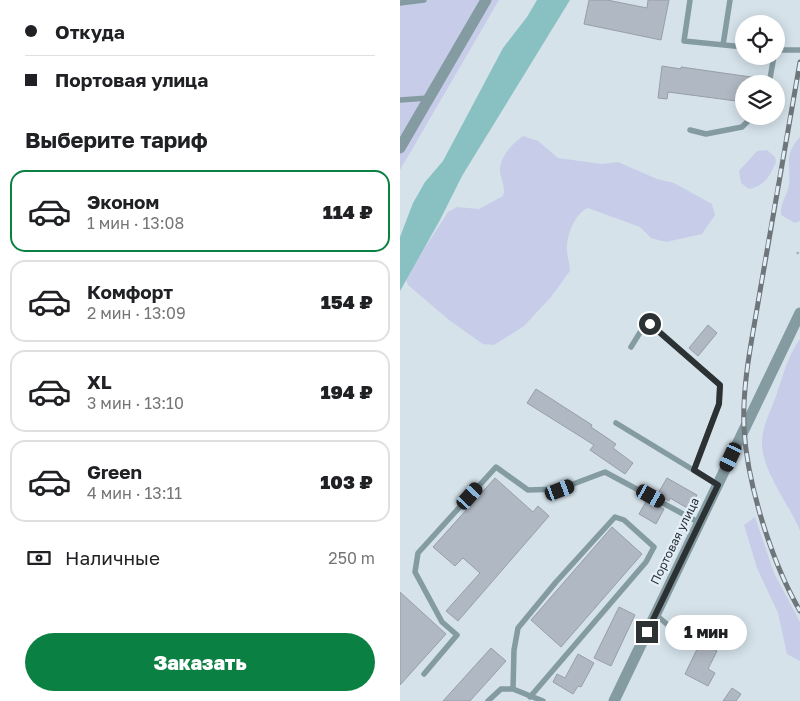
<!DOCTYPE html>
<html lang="ru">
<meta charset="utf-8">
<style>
:root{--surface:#fff;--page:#f2f2f2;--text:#202124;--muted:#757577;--line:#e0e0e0;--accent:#0b8043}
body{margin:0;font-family:"Golos Text",sans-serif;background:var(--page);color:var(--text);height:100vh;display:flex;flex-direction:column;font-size:19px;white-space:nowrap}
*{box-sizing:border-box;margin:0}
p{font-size:16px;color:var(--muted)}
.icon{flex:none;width:28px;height:28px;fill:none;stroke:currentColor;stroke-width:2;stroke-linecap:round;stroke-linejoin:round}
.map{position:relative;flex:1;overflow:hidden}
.side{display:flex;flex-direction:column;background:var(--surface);width:400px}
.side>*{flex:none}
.hud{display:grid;align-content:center;height:110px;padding:0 25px;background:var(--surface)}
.fabs{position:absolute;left:335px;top:15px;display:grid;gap:10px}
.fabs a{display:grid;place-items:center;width:50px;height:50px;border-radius:50%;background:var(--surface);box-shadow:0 2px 12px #0003;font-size:25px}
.end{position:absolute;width:22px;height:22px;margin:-11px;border:6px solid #2c3134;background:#fff;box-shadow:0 0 0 2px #fff}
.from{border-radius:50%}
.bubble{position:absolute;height:35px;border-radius:18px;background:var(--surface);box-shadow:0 2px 12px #0003;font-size:16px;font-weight:800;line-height:35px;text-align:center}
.car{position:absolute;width:15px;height:30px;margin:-15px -8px;border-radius:6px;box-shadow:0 0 4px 1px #0007;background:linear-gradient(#222 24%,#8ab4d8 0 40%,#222 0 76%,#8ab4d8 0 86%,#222 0)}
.hud b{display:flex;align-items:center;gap:18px;height:48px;font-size:19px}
.hud b+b{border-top:1px solid var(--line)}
.hud i{width:12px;height:12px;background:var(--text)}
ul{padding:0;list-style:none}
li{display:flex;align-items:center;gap:15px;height:82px;margin:0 10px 8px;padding:0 15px;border:2px solid var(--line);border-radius:15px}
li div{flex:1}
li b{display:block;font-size:19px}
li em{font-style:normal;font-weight:800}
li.on{border-color:var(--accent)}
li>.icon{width:45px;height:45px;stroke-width:1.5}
h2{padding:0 25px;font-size:22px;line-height:60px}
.pay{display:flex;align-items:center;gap:12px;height:55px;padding:0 25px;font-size:19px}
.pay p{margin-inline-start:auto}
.button{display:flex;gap:10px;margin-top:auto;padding:10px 25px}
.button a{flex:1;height:58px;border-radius:30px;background:var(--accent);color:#fff;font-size:20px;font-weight:800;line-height:58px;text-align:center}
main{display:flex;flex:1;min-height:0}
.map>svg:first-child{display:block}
.green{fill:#c7cde9}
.water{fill:#89c1c2}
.building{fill:#b0b8c3;stroke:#979ea9}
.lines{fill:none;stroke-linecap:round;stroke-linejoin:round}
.path{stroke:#9faab0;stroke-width:2;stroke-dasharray:2.5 4;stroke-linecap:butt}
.service{stroke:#859ba2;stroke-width:5.5}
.minor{stroke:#859ba2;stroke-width:11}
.rail-casing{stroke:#6e767b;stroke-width:5}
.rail{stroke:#e3eff8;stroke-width:3;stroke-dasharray:9;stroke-linecap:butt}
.route{stroke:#2c3134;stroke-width:6}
.labels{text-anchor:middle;stroke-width:4.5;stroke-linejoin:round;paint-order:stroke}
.street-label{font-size:12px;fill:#2c3134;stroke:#e3eff8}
</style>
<main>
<section class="side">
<div class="hud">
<b><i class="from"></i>Откуда</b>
<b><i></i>Портовая улица</b>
</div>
<h2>Выберите тариф</h2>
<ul>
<li class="on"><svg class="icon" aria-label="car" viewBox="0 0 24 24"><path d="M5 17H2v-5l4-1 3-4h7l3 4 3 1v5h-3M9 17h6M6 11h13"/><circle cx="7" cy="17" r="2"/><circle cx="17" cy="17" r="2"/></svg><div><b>Эконом</b><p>1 мин · 13:08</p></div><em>114 ₽</em></li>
<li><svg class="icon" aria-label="car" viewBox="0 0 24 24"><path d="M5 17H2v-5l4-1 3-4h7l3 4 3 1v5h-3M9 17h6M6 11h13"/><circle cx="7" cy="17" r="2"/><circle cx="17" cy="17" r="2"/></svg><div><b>Комфорт</b><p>2 мин · 13:09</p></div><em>154 ₽</em></li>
<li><svg class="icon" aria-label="car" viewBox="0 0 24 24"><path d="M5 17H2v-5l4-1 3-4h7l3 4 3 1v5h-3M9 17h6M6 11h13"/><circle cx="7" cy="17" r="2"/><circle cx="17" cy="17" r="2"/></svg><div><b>XL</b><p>3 мин · 13:10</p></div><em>194 ₽</em></li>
<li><svg class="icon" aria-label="car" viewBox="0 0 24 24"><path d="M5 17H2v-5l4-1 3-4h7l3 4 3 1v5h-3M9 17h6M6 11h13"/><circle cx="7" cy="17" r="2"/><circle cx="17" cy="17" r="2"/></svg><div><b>Green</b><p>4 мин · 13:11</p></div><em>103 ₽</em></li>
</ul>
<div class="pay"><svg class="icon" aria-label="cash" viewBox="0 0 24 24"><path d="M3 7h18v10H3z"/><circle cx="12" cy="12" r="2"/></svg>Наличные<p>250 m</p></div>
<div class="button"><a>Заказать</a></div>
</section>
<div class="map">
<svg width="400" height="701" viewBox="0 0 400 701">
<rect width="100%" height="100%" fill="#d5e2ea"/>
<path class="green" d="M 0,0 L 99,0 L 0,170 Z
M 123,136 L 138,141 L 158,158 L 202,164 L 218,162 L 257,179 L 274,183 L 312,204 L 315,215 L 302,234 L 266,242 L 251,238 L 240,227 L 188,208 C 175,213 166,236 167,250 C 167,257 170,263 170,271 L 151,297 L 124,326 L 94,345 L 83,344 L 49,320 L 8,285 L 6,280 L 11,269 L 48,212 L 57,207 L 79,209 L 103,196 C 106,187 101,180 100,172 C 99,157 112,144 123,136 Z
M 400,137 L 400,221 L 395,223 L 381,215 C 380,204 387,195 389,185 C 391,163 383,156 400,137 Z
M 367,150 L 375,157 L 376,162 C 370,176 365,186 349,189 L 341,183 L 339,171 L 357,151 Z
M 400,339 L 400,531 C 390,505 360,469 362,440 C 363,425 371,410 376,396 C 383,376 387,357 400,339 Z
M 355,517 L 374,573 L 400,622 L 400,661 L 387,654 L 378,613 L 357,568 L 344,525 Z"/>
<path class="water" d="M 137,0 L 170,0 L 62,176 L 40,220 L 0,291 L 0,237 L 13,203 L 25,182 L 43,161 L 103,48 L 127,17 Z"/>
<path class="building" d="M 189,0 L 207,0 L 247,8 L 248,0 L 269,0 L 261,40 L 184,24 Z
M 262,66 L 281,69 L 281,67 L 365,79 L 364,84 L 344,84 L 344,102 L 268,92 L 267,99 L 258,98 Z
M 308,325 L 317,333 L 298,356 L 289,348 Z
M 136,389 L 192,425 L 191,427 L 216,444 L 213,448 L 233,463 L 225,474 L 190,450 L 194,445 L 127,403 Z
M 95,478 L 133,512 L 138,506 L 149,516 L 58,621 L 46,611 L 80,573 L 63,558 L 55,566 L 33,547 Z
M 267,478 L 297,495 L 289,509 L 270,498 L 269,501 L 257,495 Z
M 247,500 L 264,509 L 256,524 L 239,514 Z
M 212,527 L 242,554 L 161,647 L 131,620 Z
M 0,592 L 46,634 L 0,685 Z
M 219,607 L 235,615 L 211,666 L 194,658 Z
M 300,643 L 317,651 L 308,669 L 315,673 L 308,686 L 285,674 Z
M 91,648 L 106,661 L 70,701 L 43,701 Z
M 178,654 L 194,663 L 181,687 L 178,686 L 173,694 L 153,682 L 157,674 L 165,678 Z
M 332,688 L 341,694 L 336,701 L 323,701 Z"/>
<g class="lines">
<path class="path" d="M 397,254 L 400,250"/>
<path class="service" d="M 290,0 L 284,41 L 344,47
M 0,3 L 24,0
M 323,45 L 330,0
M 376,50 L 400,50
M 369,84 L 374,56
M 0,100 L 28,98
M 290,130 L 306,134 L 342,127 L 353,116
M 231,347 L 244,326 L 251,324 L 320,385 L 319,404 L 294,470
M 216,423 L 318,485
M 255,614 L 289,643
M 24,674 L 57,635 L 42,622 L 15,572 L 18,553 L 96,467 L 128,490 L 160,489 L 205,472 L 298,522
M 113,689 L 114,650 L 118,628 L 156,582 L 215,517 L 224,520 L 254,547 L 246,562 L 130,697
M 88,701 L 101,689 L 113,689 L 143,701"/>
<path class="minor" d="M 0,148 L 86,0
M 214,701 L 400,313"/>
<g class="rail-casing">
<path id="rail" d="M 400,62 C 386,141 372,219 359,297 C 352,340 342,384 344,428 C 347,484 372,563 400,611"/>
</g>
<use href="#rail" class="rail"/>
</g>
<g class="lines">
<path class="route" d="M 247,632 L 318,485 L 294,470 L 319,404 L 320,385 L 250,324"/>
</g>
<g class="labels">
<g class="street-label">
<text transform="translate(275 541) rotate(-64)" y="4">Портовая улица</text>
</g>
</g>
</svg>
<div class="fabs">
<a><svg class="icon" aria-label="locate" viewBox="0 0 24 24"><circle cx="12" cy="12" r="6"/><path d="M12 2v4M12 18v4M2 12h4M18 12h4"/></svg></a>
<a><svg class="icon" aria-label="layers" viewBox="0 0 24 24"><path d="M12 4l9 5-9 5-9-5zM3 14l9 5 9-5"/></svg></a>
</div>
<i class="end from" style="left:250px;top:324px"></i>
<i class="end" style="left:247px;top:632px"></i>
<div class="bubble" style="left:265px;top:615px;width:82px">1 мин</div>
<i class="car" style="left:331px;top:457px;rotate:205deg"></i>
<i class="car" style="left:160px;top:490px;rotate:69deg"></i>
<i class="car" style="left:70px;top:496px;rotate:42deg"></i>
<i class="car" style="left:251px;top:496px;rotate:119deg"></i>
</div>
</main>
